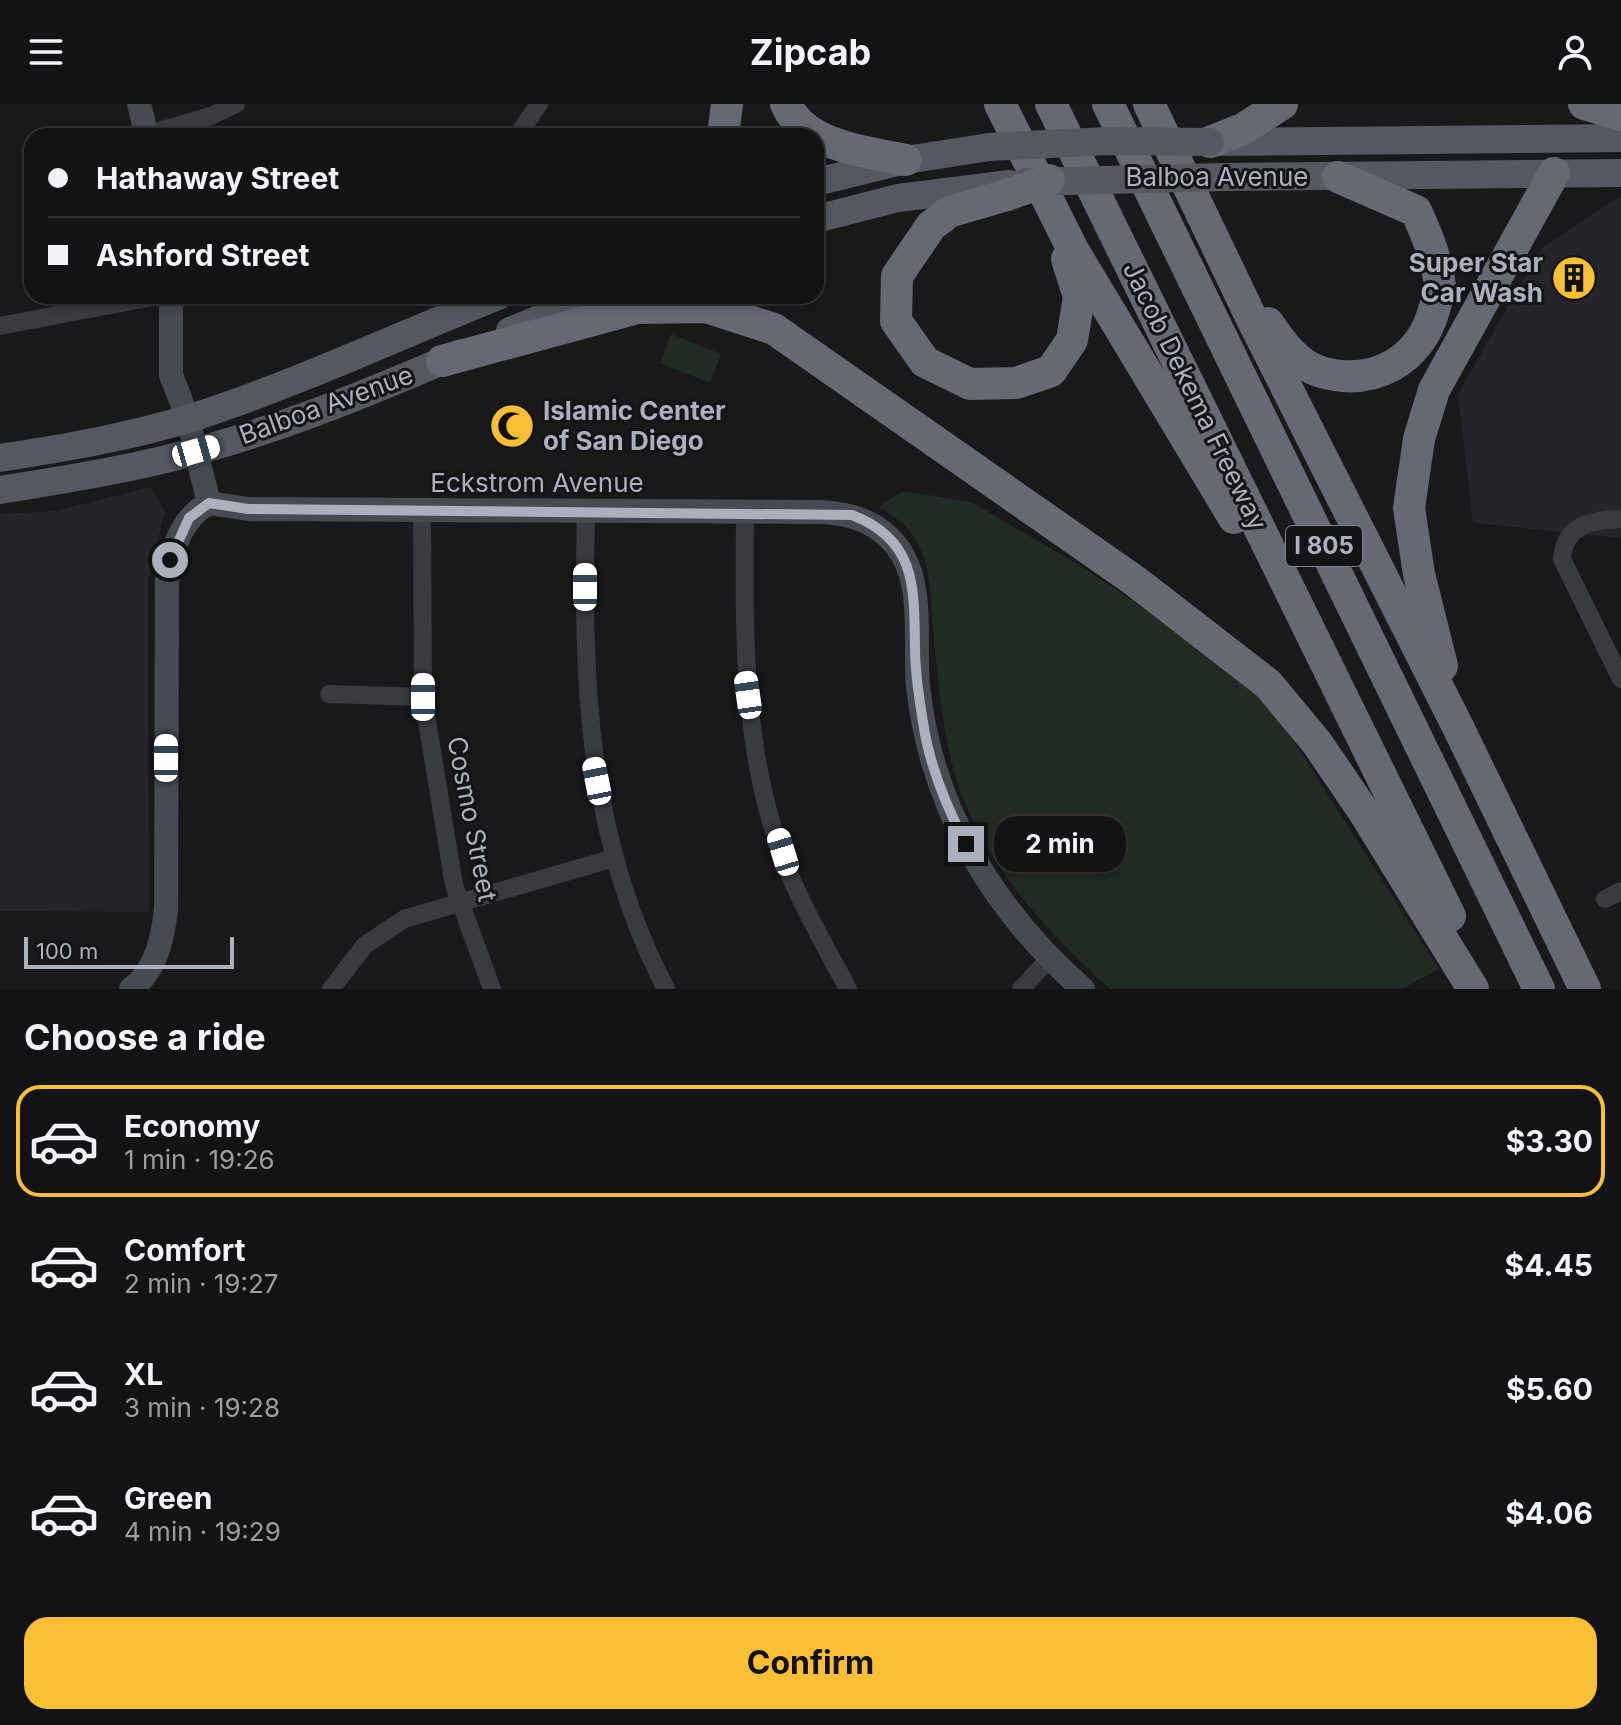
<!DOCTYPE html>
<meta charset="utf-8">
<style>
:root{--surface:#131315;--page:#1c1c1e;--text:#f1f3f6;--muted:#9d9ea0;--line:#323234;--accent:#f9c035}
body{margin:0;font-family:Inter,sans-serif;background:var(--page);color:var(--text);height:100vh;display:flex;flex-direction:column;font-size:30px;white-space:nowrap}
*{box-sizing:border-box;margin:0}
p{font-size:26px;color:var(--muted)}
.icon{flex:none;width:44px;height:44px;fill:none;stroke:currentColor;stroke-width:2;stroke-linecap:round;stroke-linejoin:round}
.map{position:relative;height:885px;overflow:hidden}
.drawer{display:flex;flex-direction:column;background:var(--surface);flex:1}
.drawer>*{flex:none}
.hud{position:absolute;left:24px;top:24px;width:800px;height:176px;border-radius:24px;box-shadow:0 4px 12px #0003,0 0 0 2px var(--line);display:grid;align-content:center;height:176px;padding:0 24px;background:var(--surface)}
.scale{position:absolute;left:24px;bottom:20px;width:210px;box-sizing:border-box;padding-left:8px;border:4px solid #abb0bc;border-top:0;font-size:22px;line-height:28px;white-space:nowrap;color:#abb0bc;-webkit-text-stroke:6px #141417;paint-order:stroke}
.end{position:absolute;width:36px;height:36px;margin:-18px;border:10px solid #abb0bc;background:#111;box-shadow:0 0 0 4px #111}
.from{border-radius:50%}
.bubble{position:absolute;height:56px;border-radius:24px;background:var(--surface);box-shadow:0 4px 12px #0003,0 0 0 2px var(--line);font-size:26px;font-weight:700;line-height:56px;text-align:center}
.car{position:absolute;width:24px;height:48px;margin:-24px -12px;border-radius:10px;box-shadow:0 0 6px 2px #0007;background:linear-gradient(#fff 24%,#345 0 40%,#fff 0 76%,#345 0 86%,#fff 0)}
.hud b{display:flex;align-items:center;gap:28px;height:76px;font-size:30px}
.hud b+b{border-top:2px solid var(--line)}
.hud i{width:20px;height:20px;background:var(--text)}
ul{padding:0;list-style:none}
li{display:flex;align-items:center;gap:24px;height:112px;margin:0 16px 12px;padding:0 8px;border:4px solid transparent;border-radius:24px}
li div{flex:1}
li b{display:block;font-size:30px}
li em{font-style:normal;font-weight:700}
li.active{border-color:var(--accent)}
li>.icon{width:72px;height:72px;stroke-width:1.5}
h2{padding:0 24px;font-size:36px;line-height:96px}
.cta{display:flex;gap:16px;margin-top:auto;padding:16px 24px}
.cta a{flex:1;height:92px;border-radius:24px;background:var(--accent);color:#111;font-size:32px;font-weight:700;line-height:92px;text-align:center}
header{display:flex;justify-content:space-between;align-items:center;height:104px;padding:0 24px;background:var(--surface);font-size:36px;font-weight:700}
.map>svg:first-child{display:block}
.built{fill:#252529}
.green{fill:#212a23}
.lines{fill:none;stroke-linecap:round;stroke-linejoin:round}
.street{stroke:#3a3b41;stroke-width:18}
.secondary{stroke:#484a51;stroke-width:24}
.primary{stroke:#565860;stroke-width:28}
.highway{stroke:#666972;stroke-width:32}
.primary-bridge{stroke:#565860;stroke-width:28}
.highway-bridge{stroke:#666972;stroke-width:32}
.route{stroke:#abb0bc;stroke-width:10}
.labels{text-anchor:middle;stroke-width:6;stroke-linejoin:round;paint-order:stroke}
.shield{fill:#141417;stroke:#7e818a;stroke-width:2}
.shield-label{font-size:24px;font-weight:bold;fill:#abb0bc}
.street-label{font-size:26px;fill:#abb0bc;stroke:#141417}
.poi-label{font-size:26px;font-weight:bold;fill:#abb0bc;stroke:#141417;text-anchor:end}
</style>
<header><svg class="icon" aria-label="menu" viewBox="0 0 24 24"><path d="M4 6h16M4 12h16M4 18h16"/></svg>Zipcab<svg class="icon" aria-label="person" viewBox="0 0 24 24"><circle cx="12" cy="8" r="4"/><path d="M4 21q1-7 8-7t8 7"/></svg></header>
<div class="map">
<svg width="1621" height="885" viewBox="0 0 1621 885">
<rect width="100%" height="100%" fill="#19191c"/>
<path class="built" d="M 1621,91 L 1621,434 L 1473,419 L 1458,290 L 1541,145 Z
M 151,383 L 165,407 L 148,477 L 149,808 L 0,807 L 0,410 L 55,407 Z"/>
<path class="green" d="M 671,230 L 721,250 L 710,279 L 660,259 Z
M 903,387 L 971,398 L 1074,458 L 1183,530 L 1270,600 L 1439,865 L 1402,885 L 1110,885 C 1051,831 991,768 962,692 C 942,639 939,580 933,524 C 930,493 932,463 915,435 C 907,420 892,411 879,403 Z"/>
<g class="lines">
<path class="street" d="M 146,31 L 211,12 L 236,0
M 517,32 L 539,0
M 0,222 L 158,192
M 422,406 L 423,593 L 454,781 L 492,885
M 586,407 C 582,575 586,732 666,885
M 745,408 C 744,531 741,660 792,776 C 808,813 829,849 848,885
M 1621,415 C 1592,415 1564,422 1562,455 L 1621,575
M 329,590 L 423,593
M 1605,795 L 1621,787
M 331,885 L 365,841 L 404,815 L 614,754
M 1021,885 L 1049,855"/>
<path class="secondary" d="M 139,0 L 147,32
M 171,192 L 171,271 L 188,315 L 209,399
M 209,399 L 248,405 L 819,408 C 853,409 883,419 902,450 C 924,487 914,540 918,582 C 931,703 992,805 1083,885
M 131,885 C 156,867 163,834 166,805 L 167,477 C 172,446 180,415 209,399"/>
<path class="primary" d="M 1214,38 L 1621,34
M 1225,73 L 1621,69
M 816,78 L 906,56 L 989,43
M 816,115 L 898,94 L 1010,80
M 510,227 L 595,192
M 0,354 C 64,344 129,333 191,314 C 296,280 396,233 498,192
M 0,386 C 54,377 109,369 162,356 C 266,331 364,291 461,249"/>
<path class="highway" d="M 786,0 C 804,42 867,48 906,56
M 1000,0 L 1073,146 L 1234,414
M 1051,0 L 1450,812
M 1108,0 L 1539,885
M 1149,0 L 1251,213 L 1458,623 L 1585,885
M 1584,0 L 1621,11
M 723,32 L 727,0
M 1210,38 L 1243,25 L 1282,0
M 1007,91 L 949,108 L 931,122 L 897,172 L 896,217 L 925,258 L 970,280 L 1016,279 L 1051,267 L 1072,236 L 1079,193 L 1067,155
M 1268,219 C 1281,238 1297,261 1321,268 C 1373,283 1420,257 1434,206 C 1436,198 1440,190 1440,182 C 1437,155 1427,131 1416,107 L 1338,73
M 442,257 L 637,204 L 706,203 L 774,225 L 1135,477 L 1268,580 L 1317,639 L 1364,708 L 1473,885
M 1442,562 L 1419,470 L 1409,404 L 1419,335 L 1434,286 L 1554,69"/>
<path class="primary-bridge" d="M 989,43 L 1108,37 L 1210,38
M 1026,78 L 1225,73"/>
<path class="highway-bridge" d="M 1007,91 L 1049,76"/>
</g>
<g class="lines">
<path class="route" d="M 170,456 L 189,414 L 209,399 L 248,405 L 852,411 C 917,436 914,484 915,544 C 915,568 919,594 923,618 C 929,660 946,702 966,740"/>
</g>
<defs>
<g id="building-disc" transform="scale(2.3)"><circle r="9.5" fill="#f9c035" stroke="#141417"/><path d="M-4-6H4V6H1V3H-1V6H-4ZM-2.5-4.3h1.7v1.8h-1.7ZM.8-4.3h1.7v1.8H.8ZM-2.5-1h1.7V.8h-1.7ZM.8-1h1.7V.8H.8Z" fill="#111"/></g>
<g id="mosque-disc" transform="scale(2.3)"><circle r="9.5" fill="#f9c035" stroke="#141417"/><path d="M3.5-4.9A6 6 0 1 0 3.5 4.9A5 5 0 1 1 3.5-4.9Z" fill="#111"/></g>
</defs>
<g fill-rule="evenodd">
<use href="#building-disc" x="1574" y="174"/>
<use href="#mosque-disc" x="512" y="322"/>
</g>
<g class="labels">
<rect class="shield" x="1286" y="422" width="76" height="40" rx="6"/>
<g class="shield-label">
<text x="1324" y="450">I 805</text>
</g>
<g class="street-label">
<text x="1217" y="82">Balboa Avenue</text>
<text transform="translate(1195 292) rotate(64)" y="9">Jacob Dekema Freeway</text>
<text transform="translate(326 301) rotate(-20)" y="9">Balboa Avenue</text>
<text x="537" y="388">Eckstrom Avenue</text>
<text transform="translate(472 715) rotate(79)" y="9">Cosmo Street</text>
</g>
<g class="poi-label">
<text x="1543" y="168">Super Star<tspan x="1543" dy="30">Car Wash</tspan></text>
<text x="543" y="316" text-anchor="start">Islamic Center<tspan x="543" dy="30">of San Diego</tspan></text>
</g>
</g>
</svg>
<div class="scale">100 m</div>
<i class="end from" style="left:170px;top:456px"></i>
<i class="end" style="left:966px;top:740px"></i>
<div class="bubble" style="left:994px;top:712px;width:132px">2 min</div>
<i class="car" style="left:196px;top:347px;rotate:74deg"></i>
<i class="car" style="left:585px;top:483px;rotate:0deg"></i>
<i class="car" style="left:748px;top:591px;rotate:352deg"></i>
<i class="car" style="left:423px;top:593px;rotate:0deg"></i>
<i class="car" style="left:166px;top:654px;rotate:0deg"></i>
<i class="car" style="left:597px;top:677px;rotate:349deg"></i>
<i class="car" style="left:783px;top:748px;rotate:343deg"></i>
<div class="hud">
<b><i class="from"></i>Hathaway Street</b>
<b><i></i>Ashford Street</b>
</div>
</div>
<section class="drawer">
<h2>Choose a ride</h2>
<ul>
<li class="active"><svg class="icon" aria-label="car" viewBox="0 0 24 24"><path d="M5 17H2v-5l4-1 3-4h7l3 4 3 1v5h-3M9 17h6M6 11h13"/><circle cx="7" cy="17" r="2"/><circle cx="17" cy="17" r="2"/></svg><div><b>Economy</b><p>1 min · 19:26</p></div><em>$3.30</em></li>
<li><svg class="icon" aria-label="car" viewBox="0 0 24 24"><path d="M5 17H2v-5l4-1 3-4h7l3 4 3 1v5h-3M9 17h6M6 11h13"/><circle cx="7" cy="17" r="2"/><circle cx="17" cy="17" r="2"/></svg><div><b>Comfort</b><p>2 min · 19:27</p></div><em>$4.45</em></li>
<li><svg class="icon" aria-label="car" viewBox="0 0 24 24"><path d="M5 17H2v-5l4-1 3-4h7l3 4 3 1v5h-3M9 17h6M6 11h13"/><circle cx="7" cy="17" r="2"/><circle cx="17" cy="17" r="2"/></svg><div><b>XL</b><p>3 min · 19:28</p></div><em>$5.60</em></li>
<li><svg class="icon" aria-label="car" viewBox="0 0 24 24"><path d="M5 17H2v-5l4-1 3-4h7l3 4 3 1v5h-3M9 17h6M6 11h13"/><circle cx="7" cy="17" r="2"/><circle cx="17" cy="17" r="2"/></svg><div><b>Green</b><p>4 min · 19:29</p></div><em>$4.06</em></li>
</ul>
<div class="cta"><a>Confirm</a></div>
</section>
